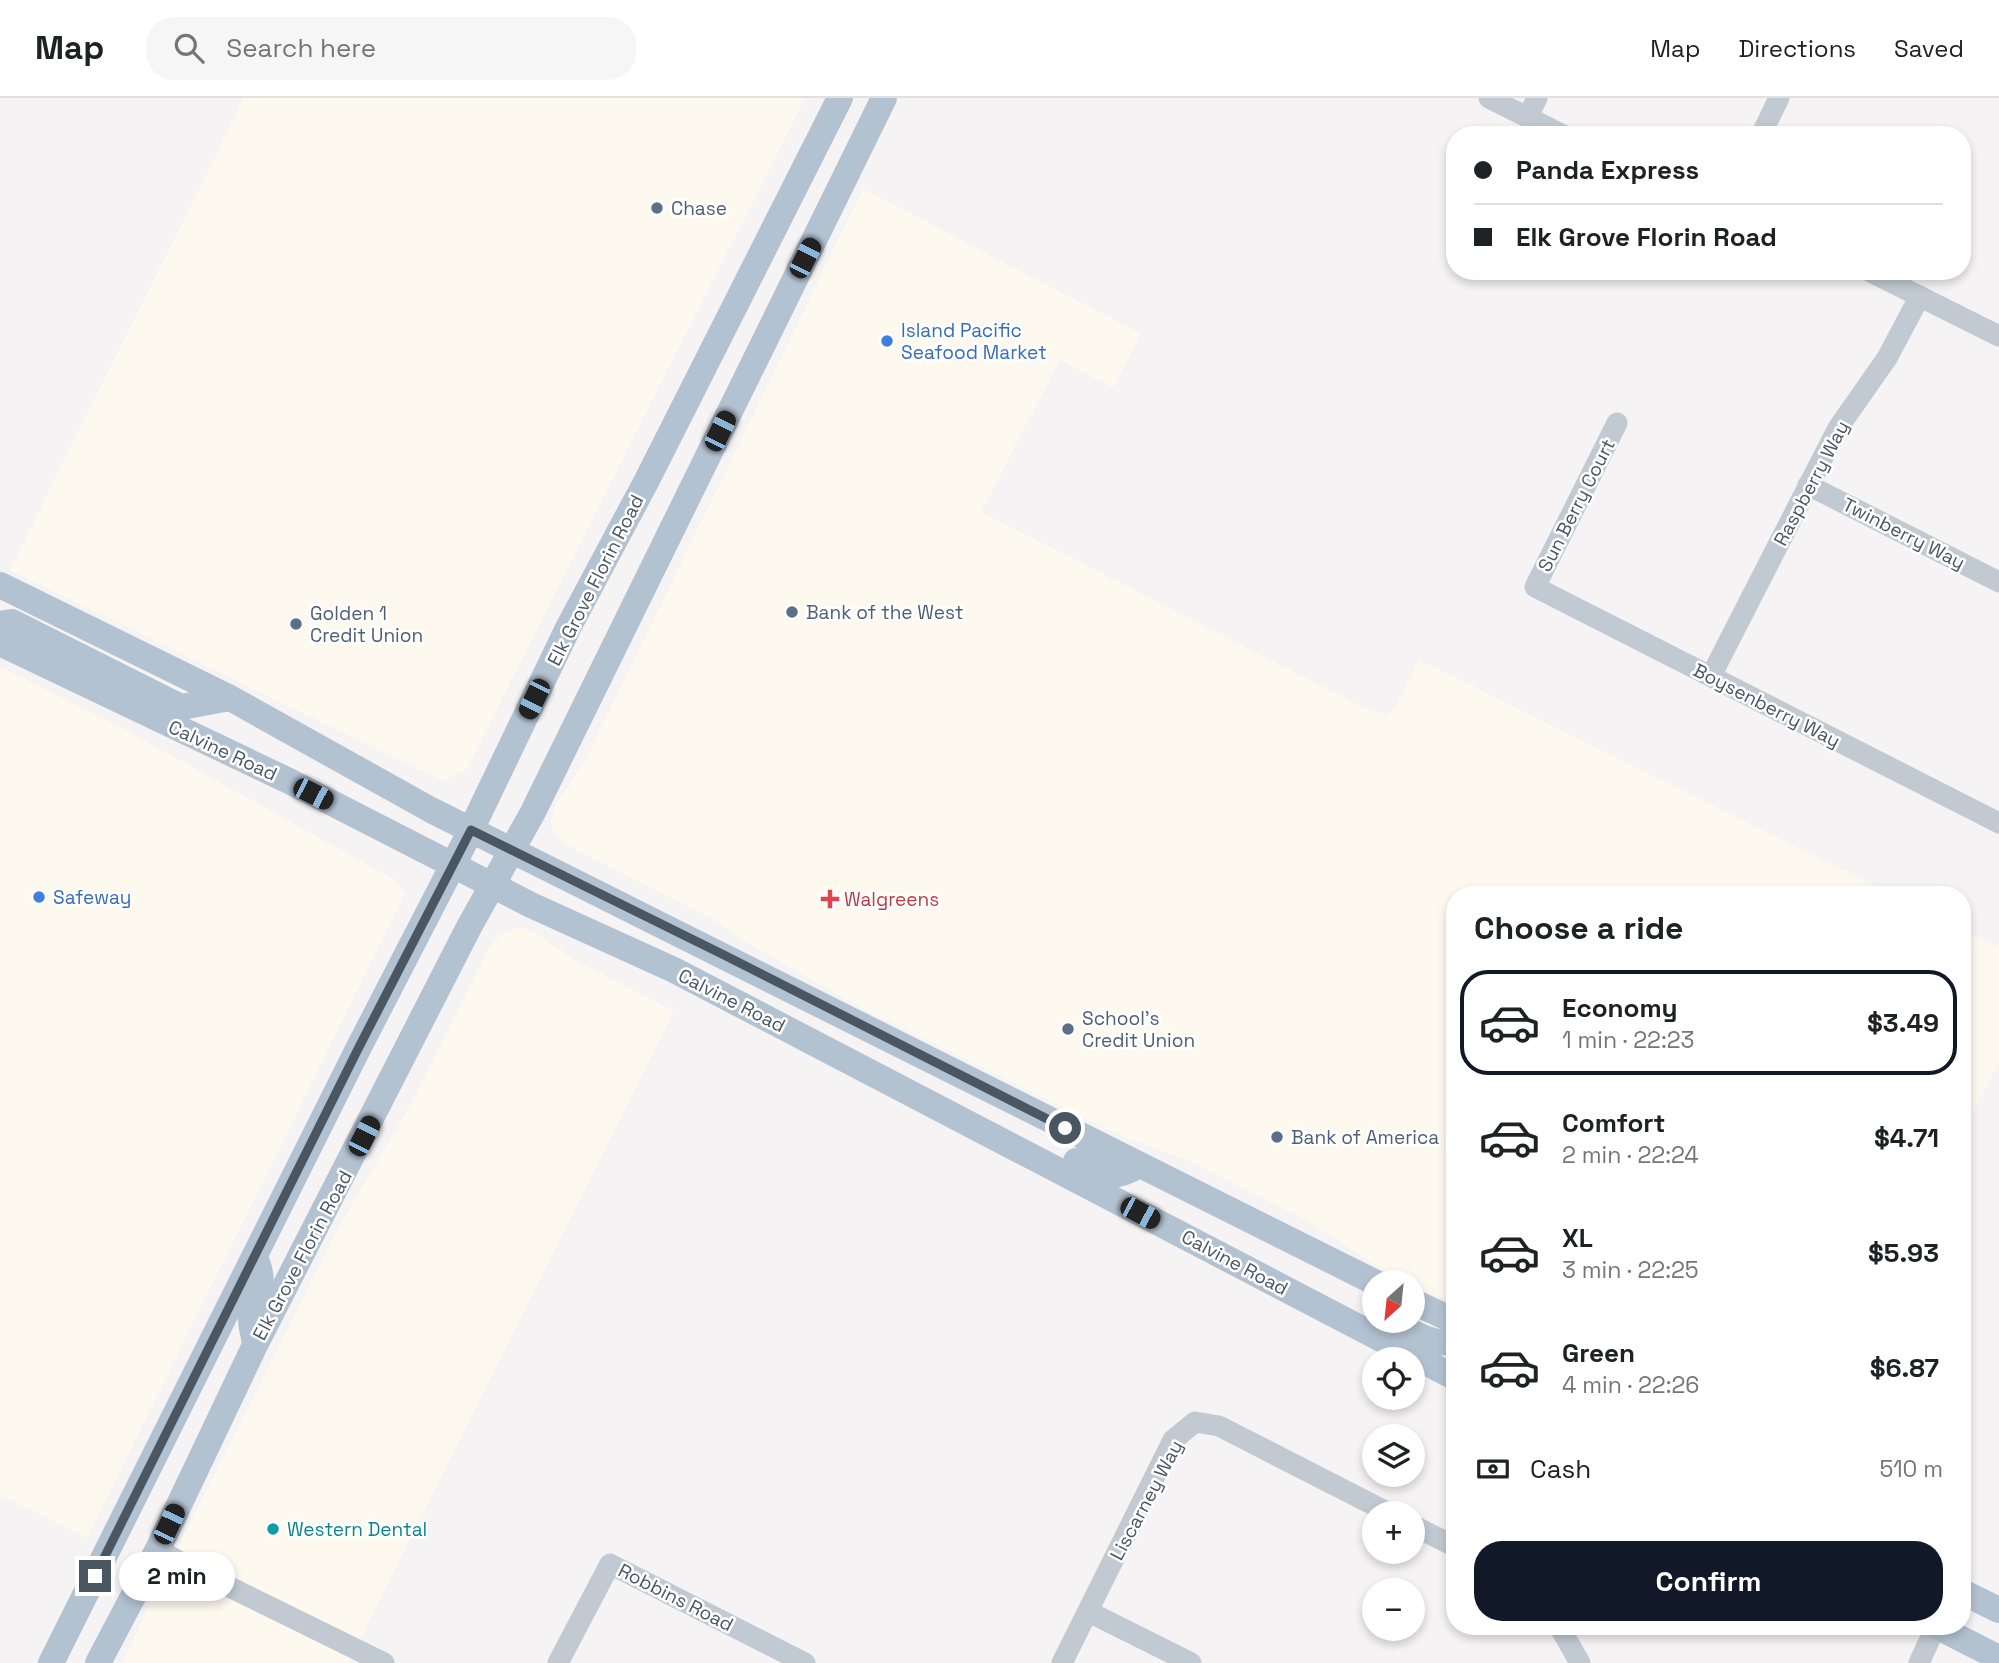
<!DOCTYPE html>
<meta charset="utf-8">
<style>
:root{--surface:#fff;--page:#f6f6f6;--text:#202124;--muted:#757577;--line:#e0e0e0;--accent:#111827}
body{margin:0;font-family:"Space Grotesk",sans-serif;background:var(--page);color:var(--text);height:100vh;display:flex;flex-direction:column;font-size:26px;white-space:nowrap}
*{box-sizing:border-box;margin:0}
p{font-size:23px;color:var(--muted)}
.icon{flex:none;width:38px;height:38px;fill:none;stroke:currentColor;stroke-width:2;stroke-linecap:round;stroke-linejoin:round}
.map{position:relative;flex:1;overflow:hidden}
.sheet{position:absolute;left:1446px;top:788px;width:525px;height:749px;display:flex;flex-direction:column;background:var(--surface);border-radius:28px;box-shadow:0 4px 10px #0003}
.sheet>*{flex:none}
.top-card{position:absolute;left:1446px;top:28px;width:525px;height:154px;border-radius:28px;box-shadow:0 4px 10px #0003;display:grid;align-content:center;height:154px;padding:0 28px;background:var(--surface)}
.needle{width:46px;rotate:207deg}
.controls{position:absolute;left:1362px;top:1172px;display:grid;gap:14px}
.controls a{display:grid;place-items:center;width:63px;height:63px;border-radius:50%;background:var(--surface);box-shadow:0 4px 10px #0003;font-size:35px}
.end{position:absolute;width:32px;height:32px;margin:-16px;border:9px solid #4a5661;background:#fff;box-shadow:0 0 0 4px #fff}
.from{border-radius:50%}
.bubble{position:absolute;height:49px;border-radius:24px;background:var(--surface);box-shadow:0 4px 10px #0003;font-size:23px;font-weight:700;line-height:49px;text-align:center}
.car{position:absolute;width:21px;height:42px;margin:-21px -10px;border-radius:9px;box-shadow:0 0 5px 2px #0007;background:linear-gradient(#222 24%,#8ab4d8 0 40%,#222 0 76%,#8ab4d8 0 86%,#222 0)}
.top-card b{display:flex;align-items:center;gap:24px;height:66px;font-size:26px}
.top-card b+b{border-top:2px solid var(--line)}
.top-card i{width:18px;height:18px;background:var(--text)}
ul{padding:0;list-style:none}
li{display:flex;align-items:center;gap:21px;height:105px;margin:0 14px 10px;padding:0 14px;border:4px solid transparent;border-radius:28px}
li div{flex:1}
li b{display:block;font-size:26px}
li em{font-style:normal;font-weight:700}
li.selected{border-color:var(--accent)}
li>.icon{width:63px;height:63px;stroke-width:1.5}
h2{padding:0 28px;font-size:32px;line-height:84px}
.pay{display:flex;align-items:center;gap:18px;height:77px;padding:0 28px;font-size:26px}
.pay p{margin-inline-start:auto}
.cta{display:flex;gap:14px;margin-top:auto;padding:14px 28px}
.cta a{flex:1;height:80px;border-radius:28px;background:var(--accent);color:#fff;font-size:28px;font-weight:700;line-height:80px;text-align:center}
header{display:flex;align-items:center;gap:42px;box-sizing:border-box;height:98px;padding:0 35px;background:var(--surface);border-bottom:2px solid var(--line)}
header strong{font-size:33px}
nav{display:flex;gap:38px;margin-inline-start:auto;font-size:24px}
.search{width:490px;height:63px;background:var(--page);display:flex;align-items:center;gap:18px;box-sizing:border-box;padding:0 24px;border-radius:28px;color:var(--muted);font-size:26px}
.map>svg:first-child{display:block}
.commercial{fill:#fdf9ef}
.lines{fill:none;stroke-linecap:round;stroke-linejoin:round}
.minor{stroke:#c1cad2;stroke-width:21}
.major{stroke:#b3c2d1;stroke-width:26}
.route{stroke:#4a5661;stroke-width:9}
.service-dot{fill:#5c6f8a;stroke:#fff;stroke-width:2.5}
.shop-dot{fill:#3f7fe0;stroke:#fff;stroke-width:2.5}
.health-dot{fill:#e0444e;stroke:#fff;stroke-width:2.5}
.culture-dot{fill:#0f9aa8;stroke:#fff;stroke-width:2.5}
.labels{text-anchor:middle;stroke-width:5;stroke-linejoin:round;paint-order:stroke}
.service-label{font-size:19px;fill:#4e5e75;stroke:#fff;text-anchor:start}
.shop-label{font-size:19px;fill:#366cbe;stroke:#fff;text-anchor:start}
.street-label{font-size:19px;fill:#4a5661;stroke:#fff}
.health-label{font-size:19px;fill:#be3a42;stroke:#fff;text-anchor:start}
.culture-label{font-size:19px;fill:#0d838f;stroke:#fff;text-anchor:start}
</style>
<header>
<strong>Map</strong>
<div class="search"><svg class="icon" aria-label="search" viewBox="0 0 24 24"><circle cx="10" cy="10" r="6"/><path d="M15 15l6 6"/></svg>Search here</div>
<nav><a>Map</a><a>Directions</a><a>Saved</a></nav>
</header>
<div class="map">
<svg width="1999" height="1565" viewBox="0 0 1999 1565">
<rect width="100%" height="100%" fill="#f5f3f3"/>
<path class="commercial" d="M 244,0 L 805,0 L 466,672 L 443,683 L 10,472 Z
M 863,91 L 1141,236 L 1113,290 L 1060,262 L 981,414 L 1371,613 L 1387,616 L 1395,610 L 1419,562 L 1892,796 L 1454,796 L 1454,1204 L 1424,1193 L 1412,1187 L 1412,1185 L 1407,1185 L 1389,1176 L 1309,1124 L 1191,1064 L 1113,1034 L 863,911 L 739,840 L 718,824 L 562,744 L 553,733 L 551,724 L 554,710 L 585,663 Z
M 0,569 L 125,632 L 395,782 L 405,796 L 87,1440 L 0,1397 Z
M 522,830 L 534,834 L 570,859 L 674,913 L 348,1565 L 123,1565 L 147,1511 L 339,1129 L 411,1006 L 487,854 L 498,838 L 511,831 Z
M 1962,831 L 1999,849 L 1999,963 L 1962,1036 Z"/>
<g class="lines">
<path class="minor" d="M 1489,0 L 1563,37
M 1528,19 L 1537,0
M 1761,37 L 1779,0
M 1869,173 L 1999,238
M 1617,325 L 1535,489 L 1999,725
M 1808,387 L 1999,484
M 1711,578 L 1838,330 L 1887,260 L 1920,198
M 1412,1427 L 1454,1448
M 158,1451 L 187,1468 L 384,1565
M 1089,1514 L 1191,1565
M 1559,1528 L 1580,1565
M 558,1565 L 610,1466 L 805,1565
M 1062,1565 L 1173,1342 L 1195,1324 L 1219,1328 L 1391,1416
M 1919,1565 L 1936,1528"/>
<path class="major" d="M 0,487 L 230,600 L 431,712 L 1376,1185
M 0,526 L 12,524 L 181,609 L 230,600
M 0,545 L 289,683 L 531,807 L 674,872 L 1454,1279
M 1076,1063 C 1102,1076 1112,1084 1139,1067
M 255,1159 C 268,1190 255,1190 251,1218 C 250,1226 254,1237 255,1246
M 1412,1203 L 1454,1223
M 1389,1223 C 1408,1232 1433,1249 1454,1243
M 1962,1494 L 1999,1512
M 1936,1528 L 1999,1560
M 51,1565 L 358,951 L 471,732 L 568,530 L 647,382 L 840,0
M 98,1565 L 158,1451 L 255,1247 L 469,829 L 533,714 L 884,0"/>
</g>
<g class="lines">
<path class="route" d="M 95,1478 L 358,951 L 471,732 L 724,857 L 1065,1030"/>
</g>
<g class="service-dot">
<circle cx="657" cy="110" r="7"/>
<circle cx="792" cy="514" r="7"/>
<circle cx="296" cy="526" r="7"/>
<circle cx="1068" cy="931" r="7"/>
<circle cx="1277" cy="1039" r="7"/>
</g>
<g class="shop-dot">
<circle cx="887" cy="243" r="7"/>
<circle cx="39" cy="799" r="7"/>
</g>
<path class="health-dot" d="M826.5 790.5h7v7h7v7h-7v7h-7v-7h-7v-7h7z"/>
<circle class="culture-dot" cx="273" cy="1431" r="7"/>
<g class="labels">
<g class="service-label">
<text x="671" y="117">Chase</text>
<text x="806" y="521">Bank of the West</text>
<text x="310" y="522">Golden 1<tspan x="310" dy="22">Credit Union</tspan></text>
<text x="1082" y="927">School's<tspan x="1082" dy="22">Credit Union</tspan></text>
<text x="1291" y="1046">Bank of America</text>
</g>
<g class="shop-label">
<text x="901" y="239">Island Pacific<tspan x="901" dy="22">Seafood Market</tspan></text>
<text x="53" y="806">Safeway</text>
</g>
<g class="street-label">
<text transform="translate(1811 385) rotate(-62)" y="7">Raspberry Way</text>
<text transform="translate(1576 407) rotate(-63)" y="7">Sun Berry Court</text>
<text transform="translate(1904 435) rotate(27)" y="7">Twinberry Way</text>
<text transform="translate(595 482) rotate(-63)" y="7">Elk Grove Florin Road</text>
<text transform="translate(1767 607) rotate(27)" y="7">Boysenberry Way</text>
<text transform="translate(223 652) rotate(25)" y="7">Calvine Road</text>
<text transform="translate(732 902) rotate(27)" y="7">Calvine Road</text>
<text transform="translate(302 1157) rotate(-62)" y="7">Elk Grove Florin Road</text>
<text transform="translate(1235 1164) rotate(28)" y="7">Calvine Road</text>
<text transform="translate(1146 1402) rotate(-62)" y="7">Liscarney Way</text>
<text transform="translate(676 1499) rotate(27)" y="7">Robbins Road</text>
</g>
<g class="health-label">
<text x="844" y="808">Walgreens</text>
</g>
<g class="culture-label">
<text x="287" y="1438">Western Dental</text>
</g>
</g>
</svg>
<div class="controls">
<a><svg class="needle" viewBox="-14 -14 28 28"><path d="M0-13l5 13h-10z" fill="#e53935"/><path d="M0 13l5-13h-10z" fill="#757577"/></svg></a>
<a><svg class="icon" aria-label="locate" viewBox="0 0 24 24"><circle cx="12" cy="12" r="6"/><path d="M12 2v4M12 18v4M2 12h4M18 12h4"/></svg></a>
<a><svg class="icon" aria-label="layers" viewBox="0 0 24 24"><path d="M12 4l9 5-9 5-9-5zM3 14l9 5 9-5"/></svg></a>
<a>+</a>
<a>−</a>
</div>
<i class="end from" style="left:1065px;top:1030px"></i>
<i class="end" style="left:95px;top:1478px"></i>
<div class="bubble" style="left:119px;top:1454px;width:116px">2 min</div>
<i class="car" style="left:805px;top:160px;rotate:27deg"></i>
<i class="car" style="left:720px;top:333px;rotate:26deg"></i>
<i class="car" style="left:534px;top:601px;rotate:206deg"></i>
<i class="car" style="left:313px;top:696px;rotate:117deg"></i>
<i class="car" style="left:364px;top:1038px;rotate:27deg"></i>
<i class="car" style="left:1140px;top:1115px;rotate:118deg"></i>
<i class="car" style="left:169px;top:1426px;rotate:25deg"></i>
<div class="top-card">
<b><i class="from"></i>Panda Express</b>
<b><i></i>Elk Grove Florin Road</b>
</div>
<section class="sheet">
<h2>Choose a ride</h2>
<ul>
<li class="selected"><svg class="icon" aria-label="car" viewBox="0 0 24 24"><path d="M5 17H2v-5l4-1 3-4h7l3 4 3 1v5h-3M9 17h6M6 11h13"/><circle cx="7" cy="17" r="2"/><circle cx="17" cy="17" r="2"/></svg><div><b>Economy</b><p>1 min · 22:23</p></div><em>$3.49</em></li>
<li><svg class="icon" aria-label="car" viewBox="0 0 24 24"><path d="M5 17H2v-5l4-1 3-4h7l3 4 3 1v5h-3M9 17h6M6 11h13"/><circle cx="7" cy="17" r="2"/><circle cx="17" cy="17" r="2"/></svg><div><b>Comfort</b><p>2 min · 22:24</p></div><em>$4.71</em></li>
<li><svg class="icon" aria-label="car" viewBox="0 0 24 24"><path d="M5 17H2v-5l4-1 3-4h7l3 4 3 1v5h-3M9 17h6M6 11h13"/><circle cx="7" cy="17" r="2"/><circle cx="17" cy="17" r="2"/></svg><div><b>XL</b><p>3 min · 22:25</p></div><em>$5.93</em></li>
<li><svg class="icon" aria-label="car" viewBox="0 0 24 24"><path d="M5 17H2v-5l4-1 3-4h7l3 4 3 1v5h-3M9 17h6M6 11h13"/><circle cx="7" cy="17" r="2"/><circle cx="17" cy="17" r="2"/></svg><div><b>Green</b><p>4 min · 22:26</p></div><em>$6.87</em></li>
</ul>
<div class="pay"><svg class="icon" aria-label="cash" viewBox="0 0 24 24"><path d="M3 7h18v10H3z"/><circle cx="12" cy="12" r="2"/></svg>Cash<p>510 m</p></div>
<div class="cta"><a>Confirm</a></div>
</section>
</div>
